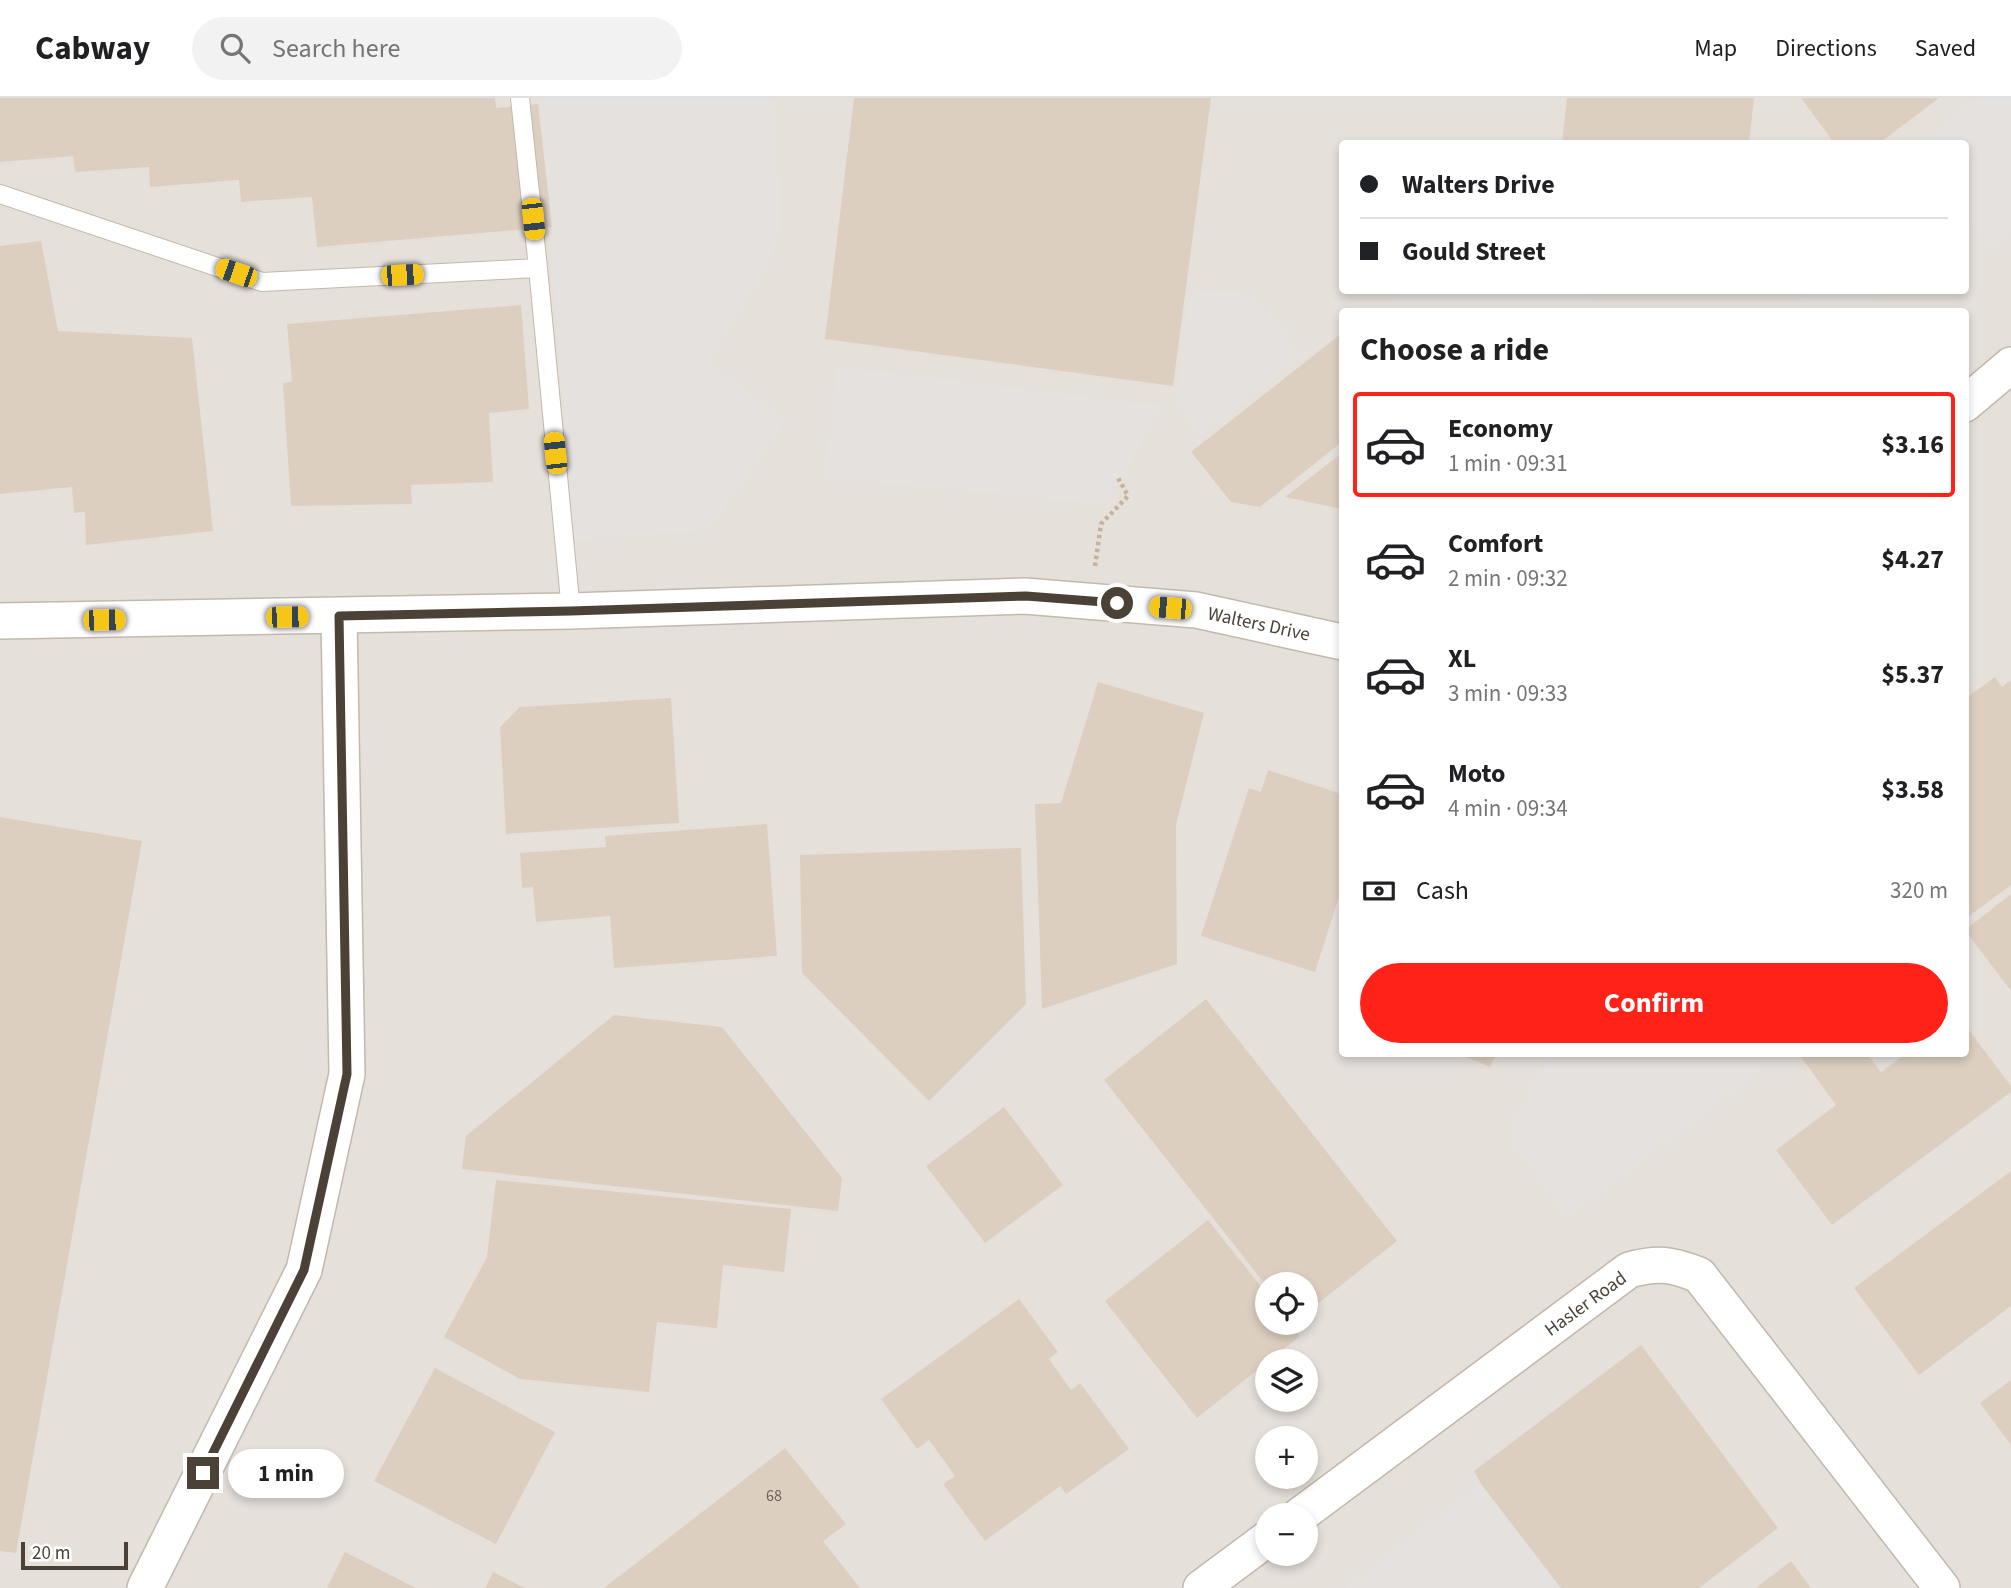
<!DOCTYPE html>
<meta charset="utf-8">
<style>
:root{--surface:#fff;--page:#f2f2f2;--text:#202124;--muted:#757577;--line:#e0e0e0;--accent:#ff2218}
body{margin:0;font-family:"Source Sans 3",sans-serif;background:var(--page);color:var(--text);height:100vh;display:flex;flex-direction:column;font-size:26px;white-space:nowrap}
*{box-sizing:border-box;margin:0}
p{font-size:23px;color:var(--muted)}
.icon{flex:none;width:38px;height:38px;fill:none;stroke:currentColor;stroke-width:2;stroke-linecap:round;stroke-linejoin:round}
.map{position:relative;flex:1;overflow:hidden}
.side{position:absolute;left:1339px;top:210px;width:630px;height:749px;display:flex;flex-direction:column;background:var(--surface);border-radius:7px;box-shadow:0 4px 10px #0003}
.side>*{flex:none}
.hud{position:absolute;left:1339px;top:42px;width:630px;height:154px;border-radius:7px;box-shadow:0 4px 10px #0003;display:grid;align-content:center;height:154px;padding:0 21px;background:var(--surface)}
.fabs{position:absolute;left:1255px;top:1174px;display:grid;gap:14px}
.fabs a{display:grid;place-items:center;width:63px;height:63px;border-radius:50%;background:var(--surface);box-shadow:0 4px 10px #0003;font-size:35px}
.scale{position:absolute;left:21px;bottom:18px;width:107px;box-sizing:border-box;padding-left:7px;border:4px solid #4c4136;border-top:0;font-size:19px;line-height:24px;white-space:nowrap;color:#4c4136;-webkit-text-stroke:5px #fff;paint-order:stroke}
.end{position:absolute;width:32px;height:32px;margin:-16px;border:9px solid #4c4136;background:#fff;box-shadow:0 0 0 4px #fff}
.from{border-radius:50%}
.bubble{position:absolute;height:49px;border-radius:24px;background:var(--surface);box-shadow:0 4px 10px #0003;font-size:23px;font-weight:700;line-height:49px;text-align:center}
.car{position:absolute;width:21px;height:42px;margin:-21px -10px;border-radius:9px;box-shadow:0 0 5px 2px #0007;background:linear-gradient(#f5c518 24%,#345 0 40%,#f5c518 0 76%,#345 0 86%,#f5c518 0)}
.hud b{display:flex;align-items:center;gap:24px;height:66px;font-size:26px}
.hud b+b{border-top:2px solid var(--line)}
.hud i{width:18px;height:18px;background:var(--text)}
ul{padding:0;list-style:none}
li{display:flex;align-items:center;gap:21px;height:105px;margin:0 14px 10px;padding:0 7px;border:4px solid transparent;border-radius:7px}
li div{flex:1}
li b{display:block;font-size:26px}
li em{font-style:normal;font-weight:700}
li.current{border-color:var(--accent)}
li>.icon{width:63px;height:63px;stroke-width:1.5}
h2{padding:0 21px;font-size:32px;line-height:84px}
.pay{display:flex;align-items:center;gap:18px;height:77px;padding:0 21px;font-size:26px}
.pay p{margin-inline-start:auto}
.cta{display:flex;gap:14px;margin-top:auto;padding:14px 21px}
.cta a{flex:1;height:80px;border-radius:42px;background:var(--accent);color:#fff;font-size:28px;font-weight:700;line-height:80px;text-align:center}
header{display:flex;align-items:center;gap:42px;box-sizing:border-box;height:98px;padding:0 35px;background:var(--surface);border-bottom:2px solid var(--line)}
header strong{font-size:33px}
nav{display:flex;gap:38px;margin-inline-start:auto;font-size:24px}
.search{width:490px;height:63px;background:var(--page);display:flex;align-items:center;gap:18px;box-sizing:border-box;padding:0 24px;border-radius:38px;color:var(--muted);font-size:26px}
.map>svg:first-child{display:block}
.industrial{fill:#e6e0db;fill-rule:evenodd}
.parking{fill:#e5e1de}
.building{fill:#ddcfc0}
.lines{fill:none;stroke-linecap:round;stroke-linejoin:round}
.service-casing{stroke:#c3b8ab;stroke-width:20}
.minor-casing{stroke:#c3b8ab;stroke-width:38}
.path{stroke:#c7b29a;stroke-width:4.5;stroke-dasharray:3.5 3.5;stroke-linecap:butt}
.service{stroke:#fff;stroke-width:18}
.minor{stroke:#fff;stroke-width:35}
.route{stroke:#4c4136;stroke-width:9}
.labels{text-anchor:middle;stroke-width:5;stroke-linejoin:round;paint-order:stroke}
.number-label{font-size:16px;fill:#706458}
.street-label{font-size:19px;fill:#4c4136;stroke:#fff}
</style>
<header>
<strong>Cabway</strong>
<div class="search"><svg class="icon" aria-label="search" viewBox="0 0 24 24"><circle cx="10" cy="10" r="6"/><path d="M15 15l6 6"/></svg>Search here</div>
<nav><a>Map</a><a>Directions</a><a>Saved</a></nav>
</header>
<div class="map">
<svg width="2011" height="1490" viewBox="0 0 2011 1490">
<rect width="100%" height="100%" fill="#f6f1ea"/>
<path class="industrial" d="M 0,0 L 2011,0 L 2011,1490 L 0,1490 ZM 1342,46 L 1965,46 L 1965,192 L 1342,192 ZM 1342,214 L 1965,214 L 1965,956 L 1342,956 ZM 1267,1186 L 1306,1186 L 1306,1225 L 1267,1225 ZM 1267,1264 L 1306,1264 L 1306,1302 L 1267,1302 ZM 1267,1340 L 1306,1340 L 1306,1379 L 1267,1379 ZM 1267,1418 L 1306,1418 L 1306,1456 L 1267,1456 Z"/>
<path class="parking" d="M 540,0 L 773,0 L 780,102 L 779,136 L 764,173 L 708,264 L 785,323 L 710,431 L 574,442 Z
M 1978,0 L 2011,0 L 2011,134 L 1991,151 L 1970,125 L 1965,128 L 1965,46 L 1922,45 Z
M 1191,192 L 1252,196 L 1302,257 L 1200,338 L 1177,304 Z
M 1406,192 L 1585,193 L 1601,213 L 1378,213 Z
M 1811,193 L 1811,192 L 1886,193 L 1871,205 L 1876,213 L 1781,213 Z
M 838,269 L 1161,308 L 1108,406 L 824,379 Z
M 1548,956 L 1783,956 L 1567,1119 L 1507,1039 Z
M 1481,1386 L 1561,1490 L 1345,1490 Z"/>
<path class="building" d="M 0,0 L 495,0 L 496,10 L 538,6 L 552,129 L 317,149 L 312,99 L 241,104 L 239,82 L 150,89 L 149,69 L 75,74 L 73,58 L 0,64 Z
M 854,0 L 1211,0 L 1173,288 L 825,241 Z
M 1567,0 L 1754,0 L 1749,46 L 1562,46 Z
M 1801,0 L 1939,0 L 1878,46 L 1835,46 Z
M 41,143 L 58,233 L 192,240 L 213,433 L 86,447 L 85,414 L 74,415 L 72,389 L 0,396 L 0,148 Z
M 521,207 L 529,311 L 489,315 L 493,384 L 411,387 L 412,406 L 291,408 L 283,285 L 292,284 L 287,226 Z
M 1342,235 L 1342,344 L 1260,409 L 1231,404 L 1191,354 Z
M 1342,355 L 1342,411 L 1285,399 Z
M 1995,579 L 2002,589 L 2011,582 L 2011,787 L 1965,821 L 1965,601 Z
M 1098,584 L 1204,615 L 1176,727 L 1177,866 L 1042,911 L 1035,706 L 1061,705 Z
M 671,600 L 679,725 L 506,736 L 500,629 L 520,609 Z
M 1268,672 L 1342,696 L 1342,789 L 1315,874 L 1201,838 L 1249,690 L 1261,694 Z
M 0,719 L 142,743 L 16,1455 L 0,1453 Z
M 767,726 L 777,858 L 614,870 L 610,818 L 536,824 L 533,789 L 522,790 L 520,755 L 606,749 L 605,738 Z
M 1021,750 L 1026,906 L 929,1003 L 802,875 L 800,757 Z
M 2011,796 L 2011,893 L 1965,832 Z
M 1206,901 L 1397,1143 L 1306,1215 L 1306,1186 L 1265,1186 L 1104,982 Z
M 614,917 L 722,929 L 842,1080 L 838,1113 L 462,1071 L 466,1038 Z
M 1965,927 L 2011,988 L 2011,994 L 1832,1127 L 1776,1052 L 1836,1007 L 1801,959 L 1805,956 L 1867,956 L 1881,974 L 1906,956 L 1965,956 Z
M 1459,956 L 1496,956 L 1490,969 Z
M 1004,1009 L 1063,1087 L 985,1145 L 926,1068 Z
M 2011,1073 L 2011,1208 L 1919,1277 L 1854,1190 Z
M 496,1082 L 791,1111 L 784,1174 L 723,1167 L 717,1230 L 657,1224 L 649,1294 L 520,1281 L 444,1239 L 487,1159 Z
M 1208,1122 L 1267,1196 L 1267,1225 L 1290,1225 L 1300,1238 L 1197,1320 L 1105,1203 Z
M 1019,1201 L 1058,1254 L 1049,1261 L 1071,1292 L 1080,1285 L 1129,1351 L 1066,1396 L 1060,1388 L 985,1443 L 943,1386 L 955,1378 L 929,1342 L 917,1351 L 881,1301 Z
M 1641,1247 L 1778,1430 L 1699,1490 L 1561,1490 L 1481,1386 L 1474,1373 Z
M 435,1270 L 555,1334 L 496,1446 L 374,1383 Z
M 2011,1282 L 2011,1347 L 1980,1305 Z
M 785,1350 L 846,1426 L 823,1443 L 860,1490 L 604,1490 Z
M 345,1454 L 416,1490 L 327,1490 Z
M 1791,1463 L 1811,1490 L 1756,1490 Z
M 493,1474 L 525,1490 L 485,1490 Z"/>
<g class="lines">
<g class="service-casing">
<path id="service" d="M 520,0 L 538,170
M 0,96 L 262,184 L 538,170 L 571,513"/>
</g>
<g class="minor-casing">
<path id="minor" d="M 1965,306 L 2011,267
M 0,523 L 571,513 L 1025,498 L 1196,512 L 1342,544
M 1299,1418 L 1629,1172 C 1658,1164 1671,1166 1699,1177 L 1942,1490
M 145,1490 L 304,1172 L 347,976 L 339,518
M 1201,1490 L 1267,1441"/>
</g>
<path class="path" d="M 1095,468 L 1101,426 L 1128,398 L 1117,378"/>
<use href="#service" class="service"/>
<use href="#minor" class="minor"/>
</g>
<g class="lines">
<path class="route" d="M 203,1375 L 304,1172 L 347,976 L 339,518 L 571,513 L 1026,498 L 1117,505"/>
</g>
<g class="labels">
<g class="number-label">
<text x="774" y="1403">68</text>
</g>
<g class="street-label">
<text transform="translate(1259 525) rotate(12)" y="7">Walters Drive</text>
<text transform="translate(1585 1205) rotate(-36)" y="7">Hasler Road</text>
</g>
</g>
</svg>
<div class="fabs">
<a><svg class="icon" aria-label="locate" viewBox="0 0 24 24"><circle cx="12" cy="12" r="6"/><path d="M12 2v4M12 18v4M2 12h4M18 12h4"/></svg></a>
<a><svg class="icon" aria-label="layers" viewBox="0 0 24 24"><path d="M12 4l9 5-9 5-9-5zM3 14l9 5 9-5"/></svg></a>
<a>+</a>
<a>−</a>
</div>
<div class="scale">20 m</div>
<i class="end from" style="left:1117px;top:505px"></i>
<i class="end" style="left:203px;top:1375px"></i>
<div class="bubble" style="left:228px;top:1351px;width:116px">1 min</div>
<i class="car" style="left:533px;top:121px;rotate:174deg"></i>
<i class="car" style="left:236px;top:175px;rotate:289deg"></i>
<i class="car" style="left:402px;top:177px;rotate:87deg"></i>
<i class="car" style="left:555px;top:355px;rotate:354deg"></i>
<i class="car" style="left:1170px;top:510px;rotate:275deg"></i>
<i class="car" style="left:287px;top:519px;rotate:89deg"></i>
<i class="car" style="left:104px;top:522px;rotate:89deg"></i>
<div class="hud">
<b><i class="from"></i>Walters Drive</b>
<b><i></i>Gould Street</b>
</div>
<section class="side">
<h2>Choose a ride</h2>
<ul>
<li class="current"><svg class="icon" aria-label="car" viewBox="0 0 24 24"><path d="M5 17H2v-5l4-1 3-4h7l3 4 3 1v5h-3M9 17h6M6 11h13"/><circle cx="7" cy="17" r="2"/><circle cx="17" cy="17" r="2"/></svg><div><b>Economy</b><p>1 min · 09:31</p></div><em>$3.16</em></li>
<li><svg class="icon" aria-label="car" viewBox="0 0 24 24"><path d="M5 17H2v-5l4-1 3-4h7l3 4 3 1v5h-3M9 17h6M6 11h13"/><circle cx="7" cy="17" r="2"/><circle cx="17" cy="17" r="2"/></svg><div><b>Comfort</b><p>2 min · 09:32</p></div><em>$4.27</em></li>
<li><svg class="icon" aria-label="car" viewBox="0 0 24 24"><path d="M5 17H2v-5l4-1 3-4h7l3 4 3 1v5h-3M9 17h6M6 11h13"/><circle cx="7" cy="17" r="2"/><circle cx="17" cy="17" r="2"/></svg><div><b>XL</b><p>3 min · 09:33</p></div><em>$5.37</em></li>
<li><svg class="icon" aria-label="car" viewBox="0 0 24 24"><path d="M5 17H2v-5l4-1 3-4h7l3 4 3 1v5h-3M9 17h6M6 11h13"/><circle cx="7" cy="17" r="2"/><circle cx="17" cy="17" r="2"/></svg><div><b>Moto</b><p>4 min · 09:34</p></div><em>$3.58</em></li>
</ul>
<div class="pay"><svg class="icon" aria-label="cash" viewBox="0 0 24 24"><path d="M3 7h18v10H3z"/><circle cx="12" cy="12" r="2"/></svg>Cash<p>320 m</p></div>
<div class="cta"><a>Confirm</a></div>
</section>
</div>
